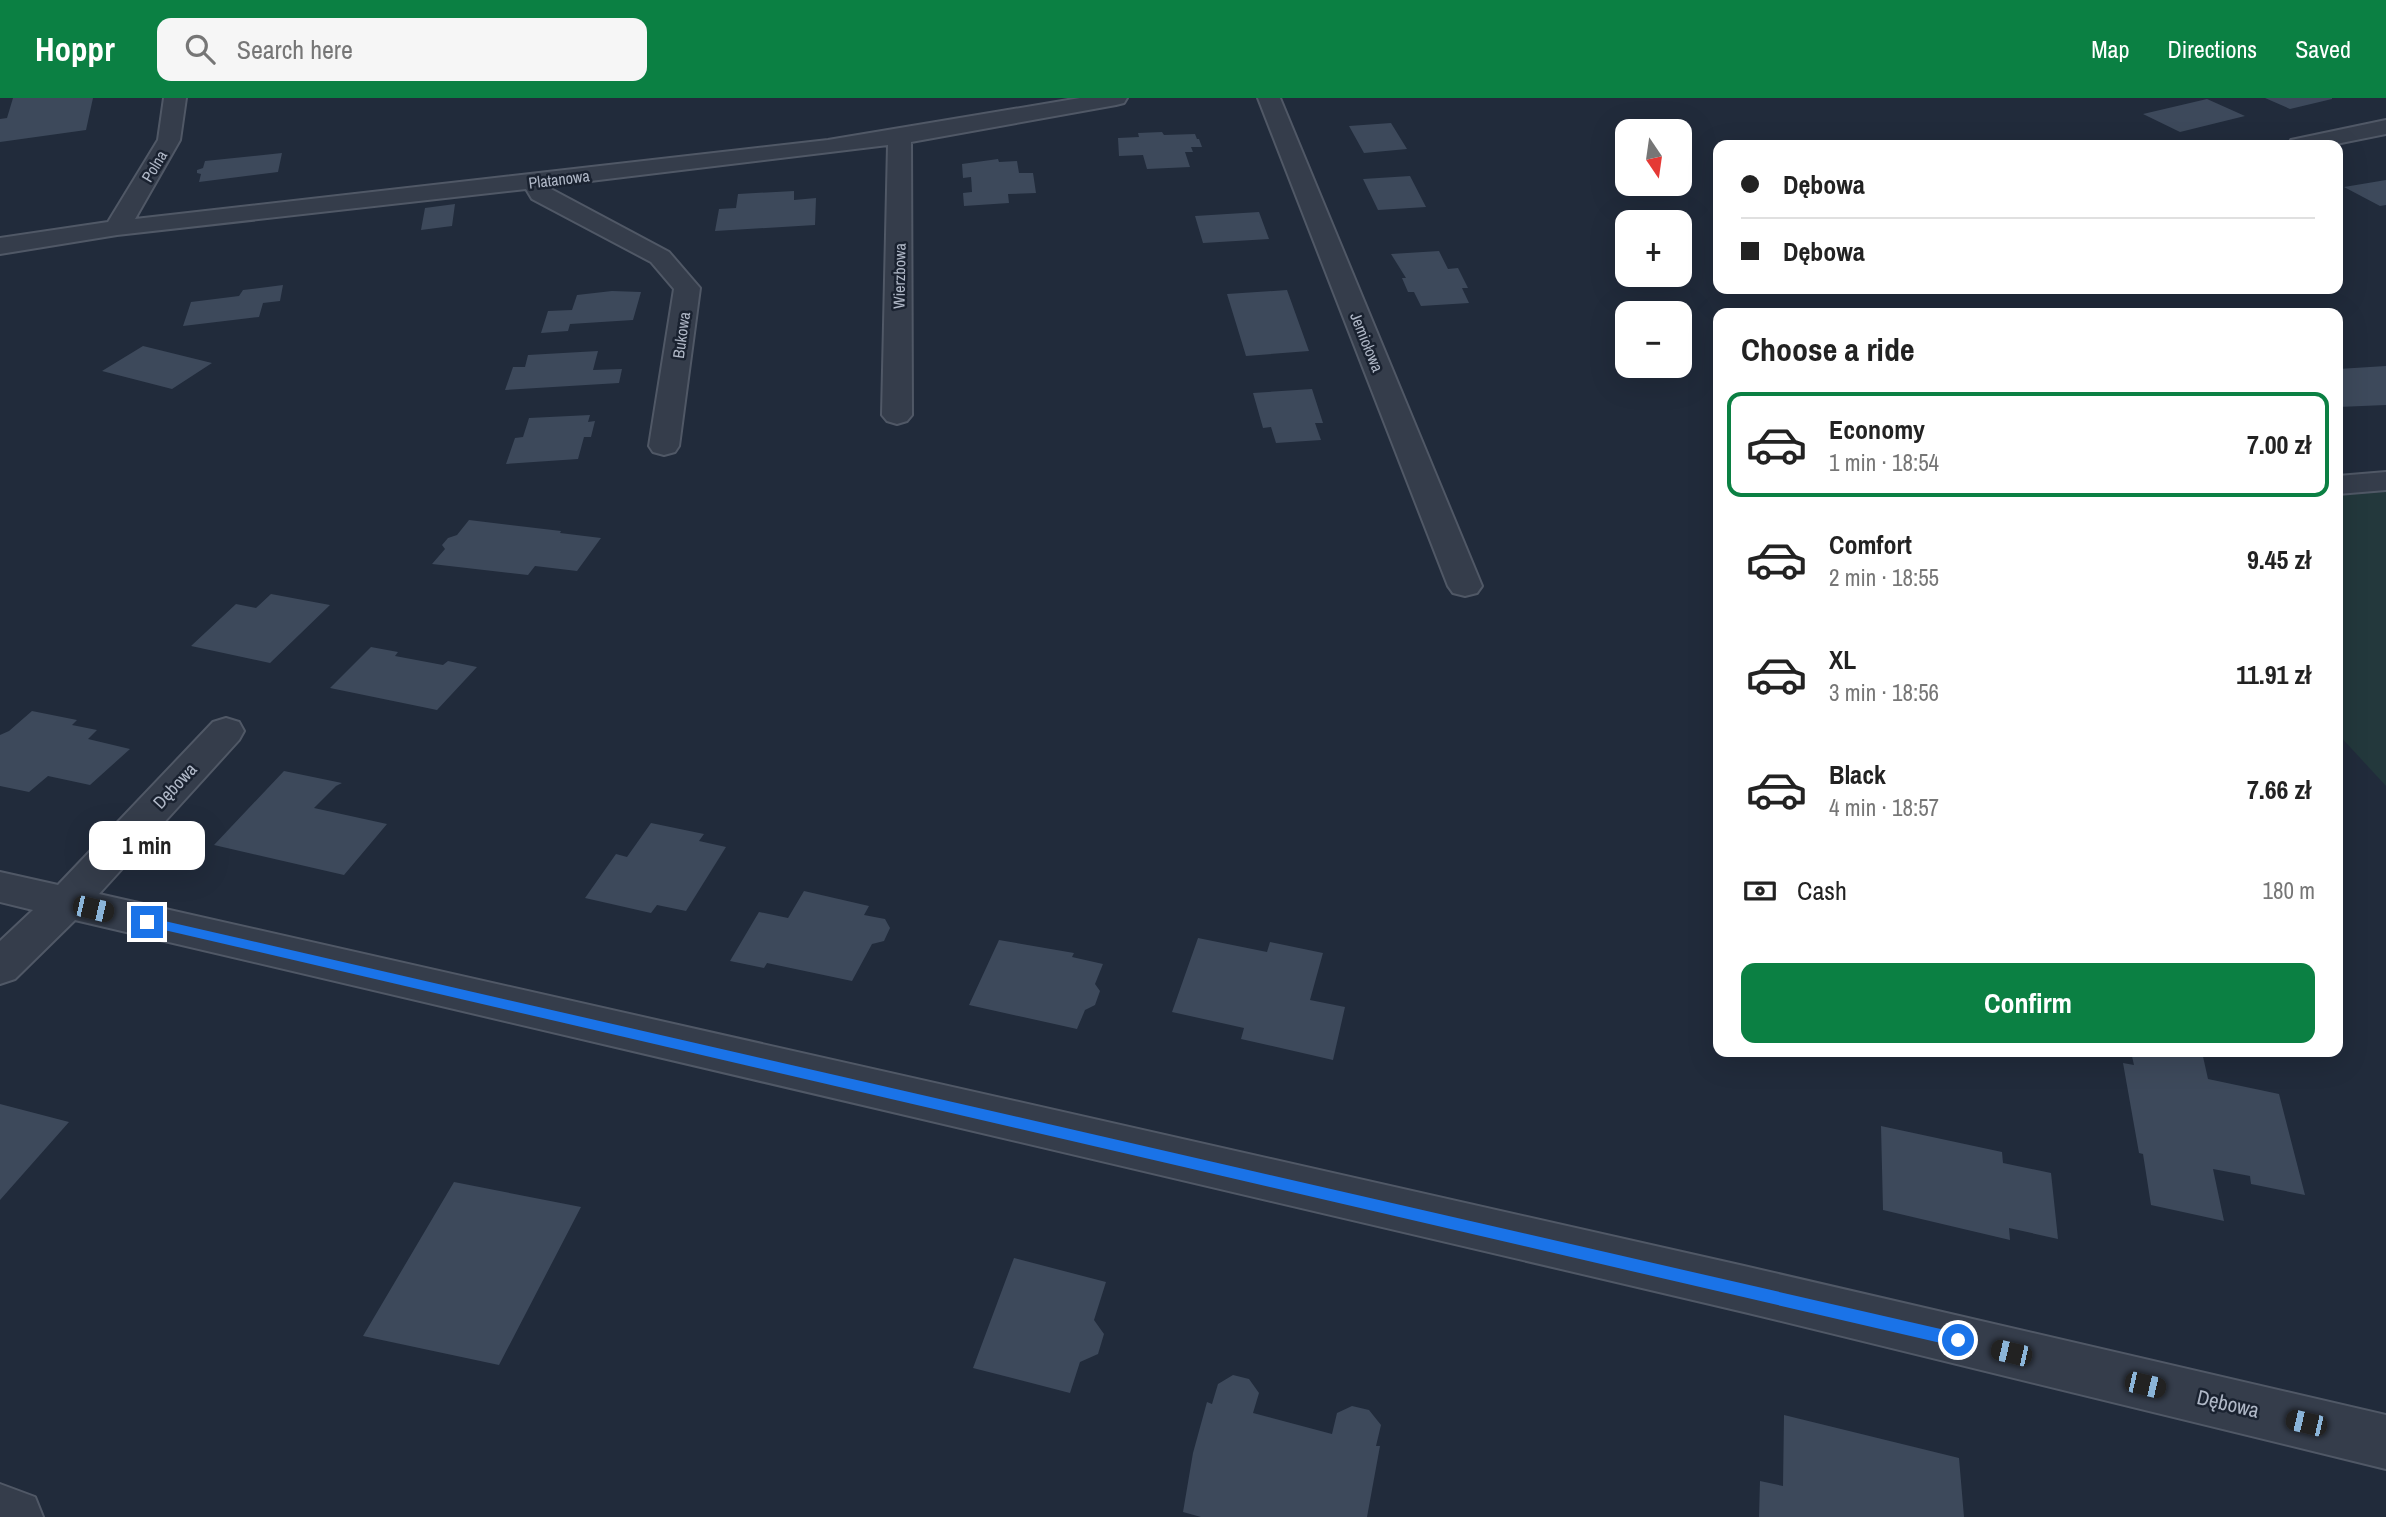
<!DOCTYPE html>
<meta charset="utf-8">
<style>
:root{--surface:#fff;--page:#f6f6f6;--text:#222;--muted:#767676;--line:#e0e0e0;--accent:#0b8043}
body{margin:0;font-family:"Archivo Narrow",sans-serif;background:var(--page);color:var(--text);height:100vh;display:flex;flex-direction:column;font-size:26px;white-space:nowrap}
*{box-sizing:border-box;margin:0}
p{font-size:23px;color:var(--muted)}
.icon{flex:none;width:38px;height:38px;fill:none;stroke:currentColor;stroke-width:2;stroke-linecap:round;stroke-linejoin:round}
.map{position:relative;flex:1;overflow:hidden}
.details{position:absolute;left:1713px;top:210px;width:630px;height:749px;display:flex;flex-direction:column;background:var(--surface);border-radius:14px;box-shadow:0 7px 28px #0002}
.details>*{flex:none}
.guide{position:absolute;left:1713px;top:42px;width:630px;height:154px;border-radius:14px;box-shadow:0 7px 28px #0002;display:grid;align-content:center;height:154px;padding:0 28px;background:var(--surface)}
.needle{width:46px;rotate:167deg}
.buttons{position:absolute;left:1615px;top:21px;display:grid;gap:14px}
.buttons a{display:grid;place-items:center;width:77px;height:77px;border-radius:14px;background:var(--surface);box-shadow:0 7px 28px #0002;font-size:35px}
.end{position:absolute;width:32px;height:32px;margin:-16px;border:9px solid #1a73e8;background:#fff;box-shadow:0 0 0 4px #fff}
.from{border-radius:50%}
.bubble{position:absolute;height:49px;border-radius:14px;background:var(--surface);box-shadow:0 7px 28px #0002;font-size:23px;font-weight:700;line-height:49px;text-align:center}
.car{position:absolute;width:21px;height:42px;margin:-21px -10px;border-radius:9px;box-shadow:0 0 5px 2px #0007;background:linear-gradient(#222 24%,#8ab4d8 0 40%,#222 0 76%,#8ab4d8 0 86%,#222 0)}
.guide b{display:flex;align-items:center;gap:24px;height:66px;font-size:26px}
.guide b+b{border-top:2px solid var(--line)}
.guide i{width:18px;height:18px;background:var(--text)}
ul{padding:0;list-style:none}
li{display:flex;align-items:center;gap:21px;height:105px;margin:0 14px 10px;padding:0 14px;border:4px solid transparent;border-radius:14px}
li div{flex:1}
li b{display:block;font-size:26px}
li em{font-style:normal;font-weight:700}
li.current{border-color:var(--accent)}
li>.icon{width:63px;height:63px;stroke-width:1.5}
h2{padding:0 28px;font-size:32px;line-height:84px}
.pay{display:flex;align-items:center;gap:18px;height:77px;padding:0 28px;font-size:26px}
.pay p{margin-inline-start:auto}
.button{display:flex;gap:14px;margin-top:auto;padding:14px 28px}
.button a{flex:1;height:80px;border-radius:14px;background:var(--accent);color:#fff;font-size:28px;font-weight:700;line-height:80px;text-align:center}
header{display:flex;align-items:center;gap:42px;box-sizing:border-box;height:98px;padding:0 35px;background:var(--accent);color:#fff}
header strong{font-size:33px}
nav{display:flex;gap:38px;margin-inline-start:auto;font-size:24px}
.search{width:490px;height:63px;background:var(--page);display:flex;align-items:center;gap:18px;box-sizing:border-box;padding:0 24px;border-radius:14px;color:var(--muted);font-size:26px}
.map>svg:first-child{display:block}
.green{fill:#23383c}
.building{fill:#3d495b}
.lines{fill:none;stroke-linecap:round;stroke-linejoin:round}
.minor-casing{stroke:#505866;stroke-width:4}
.minor{fill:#353d4b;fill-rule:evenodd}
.route{fill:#1a73e8}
.labels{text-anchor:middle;stroke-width:5;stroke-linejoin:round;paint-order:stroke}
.far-street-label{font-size:16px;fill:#b0b8c7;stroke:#1a2230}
.street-label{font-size:18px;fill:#b0b8c7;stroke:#1a2230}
.near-street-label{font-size:21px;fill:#b0b8c7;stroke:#1a2230}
</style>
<header>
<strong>Hoppr</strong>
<div class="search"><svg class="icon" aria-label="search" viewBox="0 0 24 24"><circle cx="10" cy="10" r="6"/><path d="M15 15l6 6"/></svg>Search here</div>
<nav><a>Map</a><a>Directions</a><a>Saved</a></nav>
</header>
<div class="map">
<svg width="2386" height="1419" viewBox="0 0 2386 1419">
<rect width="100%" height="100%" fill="#212b3b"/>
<path class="green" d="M 2386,392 L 2386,688 L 2338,636 L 2338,396 Z"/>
<path class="building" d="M 13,0 L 93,0 L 86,32 L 0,44 L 0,21 L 7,20 Z
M 2265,0 L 2332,0 L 2332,1 L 2290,11 Z
M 2207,1 L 2245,18 L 2180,34 L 2143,16 Z
M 1391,25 L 1407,51 L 1364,55 L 1349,28 Z
M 1162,34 L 1164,37 L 1195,36 L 1197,41 L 1199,41 L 1202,49 L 1191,49 L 1193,54 L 1185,54 L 1190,69 L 1147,71 L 1143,57 L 1119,58 L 1118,40 L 1139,39 L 1138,35 Z
M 282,55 L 278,74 L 199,84 L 201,76 L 197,75 L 197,72 L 203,70 L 205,63 Z
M 998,61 L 999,64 L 1017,63 L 1019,75 L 1033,75 L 1036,95 L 1008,96 L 1009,105 L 964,108 L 963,95 L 972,94 L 971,79 L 963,80 L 962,66 Z
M 1410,78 L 1426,109 L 1378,112 L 1363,81 Z
M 2386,82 L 2386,107 L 2380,108 L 2344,89 Z
M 794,93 L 794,102 L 816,100 L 815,127 L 715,133 L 719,111 L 736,110 L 738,96 Z
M 455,106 L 452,128 L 421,132 L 425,110 Z
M 1259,114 L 1269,141 L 1203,145 L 1195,118 Z
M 1439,153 L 1448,171 L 1458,170 L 1468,190 L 1462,190 L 1469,205 L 1421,208 L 1414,194 L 1408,194 L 1402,180 L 1406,180 L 1391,156 Z
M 283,187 L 280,203 L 263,205 L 259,219 L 183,228 L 191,204 L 239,198 L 243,192 Z
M 1287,192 L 1309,253 L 1246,258 L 1227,196 Z
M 612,193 L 641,194 L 633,222 L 570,226 L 568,233 L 541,235 L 548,213 L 572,212 L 577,197 Z
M 143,248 L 212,265 L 172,291 L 102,273 Z
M 598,253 L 593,272 L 622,271 L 619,285 L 505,292 L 513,269 L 525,269 L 528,257 Z
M 2386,268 L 2386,307 L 2338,309 L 2338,271 Z
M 1312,291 L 1323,325 L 1315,325 L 1321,342 L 1276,345 L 1271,329 L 1263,330 L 1253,295 Z
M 590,317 L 588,324 L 595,323 L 591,339 L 584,339 L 578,361 L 506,366 L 515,340 L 523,339 L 529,320 Z
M 469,422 L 561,433 L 560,435 L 601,440 L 577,473 L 535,468 L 528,477 L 432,466 L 445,451 L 442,447 L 448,440 L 457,437 Z
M 271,496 L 330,507 L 270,565 L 191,548 L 236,506 L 256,510 Z
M 371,549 L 398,554 L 395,558 L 443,567 L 448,563 L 477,569 L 437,612 L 330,590 Z
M 32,613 L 77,622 L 72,627 L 97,632 L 88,641 L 130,651 L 90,687 L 48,678 L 29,694 L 0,688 L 0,637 L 9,633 Z
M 284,673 L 342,685 L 336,688 L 314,710 L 387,726 L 344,777 L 214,747 Z
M 651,725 L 704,736 L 699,743 L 726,749 L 686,813 L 657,807 L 651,815 L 585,800 L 616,756 L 627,759 Z
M 804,793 L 869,808 L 864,817 L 885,821 L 890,830 L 884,843 L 872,846 L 852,883 L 767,865 L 764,870 L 730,863 L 759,814 L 788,820 Z
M 1198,840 L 1267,854 L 1270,844 L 1323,855 L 1310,902 L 1345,909 L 1333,962 L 1241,941 L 1244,930 L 1172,914 Z
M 999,842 L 1074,855 L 1072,859 L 1103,866 L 1095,886 L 1100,893 L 1095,907 L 1085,912 L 1077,931 L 969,907 Z
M 2131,954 L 2202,954 L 2208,981 L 2279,996 L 2305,1097 L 2251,1086 L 2250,1078 L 2213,1071 L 2224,1123 L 2151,1107 L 2143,1056 L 2139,1055 L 2123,965 L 2134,967 Z
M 0,1006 L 69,1024 L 0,1102 Z
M 1881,1028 L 2002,1054 L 2003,1065 L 2051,1075 L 2058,1141 L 2009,1130 L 2010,1142 L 1883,1112 Z
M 454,1084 L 581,1109 L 499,1267 L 363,1238 Z
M 1014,1160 L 1106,1184 L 1094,1222 L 1104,1236 L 1098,1256 L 1080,1264 L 1070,1295 L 973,1270 Z
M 1233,1277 L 1249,1281 L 1259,1295 L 1253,1315 L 1332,1336 L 1337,1315 L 1352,1308 L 1369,1312 L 1381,1327 L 1376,1348 L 1380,1348 L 1367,1419 L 1201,1419 L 1183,1414 L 1193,1355 L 1207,1304 L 1212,1306 L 1218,1286 Z
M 1784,1317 L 1959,1360 L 1964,1419 L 1759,1419 L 1760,1383 L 1783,1388 Z"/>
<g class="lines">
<g class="minor-casing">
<path id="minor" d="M 164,0 L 186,0 L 180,42 L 135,121 L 828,42 L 1080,0 L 1127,0 L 1124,5 L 1116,7 L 911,44 L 912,317 L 907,323 L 897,326 L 887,323 L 882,317 L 888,47 L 549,88 L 551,91 L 669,154 L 700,190 L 679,348 L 675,354 L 664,357 L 653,354 L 649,348 L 674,191 L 651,164 L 532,101 L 526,91 L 117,137 L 0,156 L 0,140 L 108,124 L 158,42 Z
M 1258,0 L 1280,0 L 1482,488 L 1477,495 L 1465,498 L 1453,495 L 1448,488 Z
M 2386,22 L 2386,36 L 2331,47 L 2288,47 L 2291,42 Z
M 2386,374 L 2386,392 L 2338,396 L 2338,378 Z
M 226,620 L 239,624 L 244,633 L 239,642 L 99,796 L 1744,1168 L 2386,1317 L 2386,1371 L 1744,1214 L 75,822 L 15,881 L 0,886 L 0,843 L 33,812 L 0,804 L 0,774 L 58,787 L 213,624 Z
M 0,1386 L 35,1399 L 43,1419 L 0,1419 Z"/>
</g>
<use href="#minor" class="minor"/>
</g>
<path class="route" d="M 147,819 L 1958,1235 L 1963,1237 L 1965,1242 L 1963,1247 L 1958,1249 L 147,828 L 141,824 Z"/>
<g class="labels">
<g class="far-street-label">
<text transform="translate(154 68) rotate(-59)" y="6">Polna</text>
<text transform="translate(559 81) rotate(-7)" y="6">Platanowa</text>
<text transform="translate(899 178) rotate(-89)" y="6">Wierzbowa</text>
<text transform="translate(681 237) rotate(-82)" y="6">Bukowa</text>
<text transform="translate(1367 244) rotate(68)" y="6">Jemiołowa</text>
</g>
<g class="street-label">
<text transform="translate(175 688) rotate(-47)" y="6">Dębowa</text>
</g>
<g class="near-street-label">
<text transform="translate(2228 1306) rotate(13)" y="7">Dębowa</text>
</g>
</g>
</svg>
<div class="buttons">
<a><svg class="needle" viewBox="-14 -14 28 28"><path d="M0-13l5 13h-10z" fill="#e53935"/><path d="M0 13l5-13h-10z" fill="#767676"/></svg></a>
<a>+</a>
<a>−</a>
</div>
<i class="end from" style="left:1958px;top:1242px"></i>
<i class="end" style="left:147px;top:824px"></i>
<div class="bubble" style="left:89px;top:723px;width:116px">1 min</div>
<i class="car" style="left:93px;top:811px;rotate:103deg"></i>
<i class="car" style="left:2011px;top:1255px;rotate:283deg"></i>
<i class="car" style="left:2145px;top:1287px;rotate:103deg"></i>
<i class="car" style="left:2306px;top:1325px;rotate:283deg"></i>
<div class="guide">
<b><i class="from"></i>Dębowa</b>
<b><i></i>Dębowa</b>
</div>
<section class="details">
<h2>Choose a ride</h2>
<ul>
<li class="current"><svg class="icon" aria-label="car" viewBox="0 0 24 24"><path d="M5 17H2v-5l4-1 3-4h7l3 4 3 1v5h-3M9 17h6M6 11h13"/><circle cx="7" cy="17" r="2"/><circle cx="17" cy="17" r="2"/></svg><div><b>Economy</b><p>1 min · 18:54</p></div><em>7.00 zł</em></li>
<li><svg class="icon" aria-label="car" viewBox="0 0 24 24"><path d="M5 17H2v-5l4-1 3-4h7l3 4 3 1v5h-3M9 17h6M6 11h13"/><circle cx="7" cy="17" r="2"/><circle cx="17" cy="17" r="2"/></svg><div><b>Comfort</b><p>2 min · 18:55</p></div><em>9.45 zł</em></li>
<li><svg class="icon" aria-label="car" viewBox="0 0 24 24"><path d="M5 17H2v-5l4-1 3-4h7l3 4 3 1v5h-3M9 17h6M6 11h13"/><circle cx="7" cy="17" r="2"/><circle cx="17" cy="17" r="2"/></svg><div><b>XL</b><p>3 min · 18:56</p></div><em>11.91 zł</em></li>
<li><svg class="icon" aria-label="car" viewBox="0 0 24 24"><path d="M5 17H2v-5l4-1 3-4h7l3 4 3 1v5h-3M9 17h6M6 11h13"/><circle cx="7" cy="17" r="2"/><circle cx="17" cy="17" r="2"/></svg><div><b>Black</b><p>4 min · 18:57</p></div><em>7.66 zł</em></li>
</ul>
<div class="pay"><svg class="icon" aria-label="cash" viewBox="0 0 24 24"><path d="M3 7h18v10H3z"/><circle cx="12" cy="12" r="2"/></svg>Cash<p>180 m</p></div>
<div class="button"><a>Confirm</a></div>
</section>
</div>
